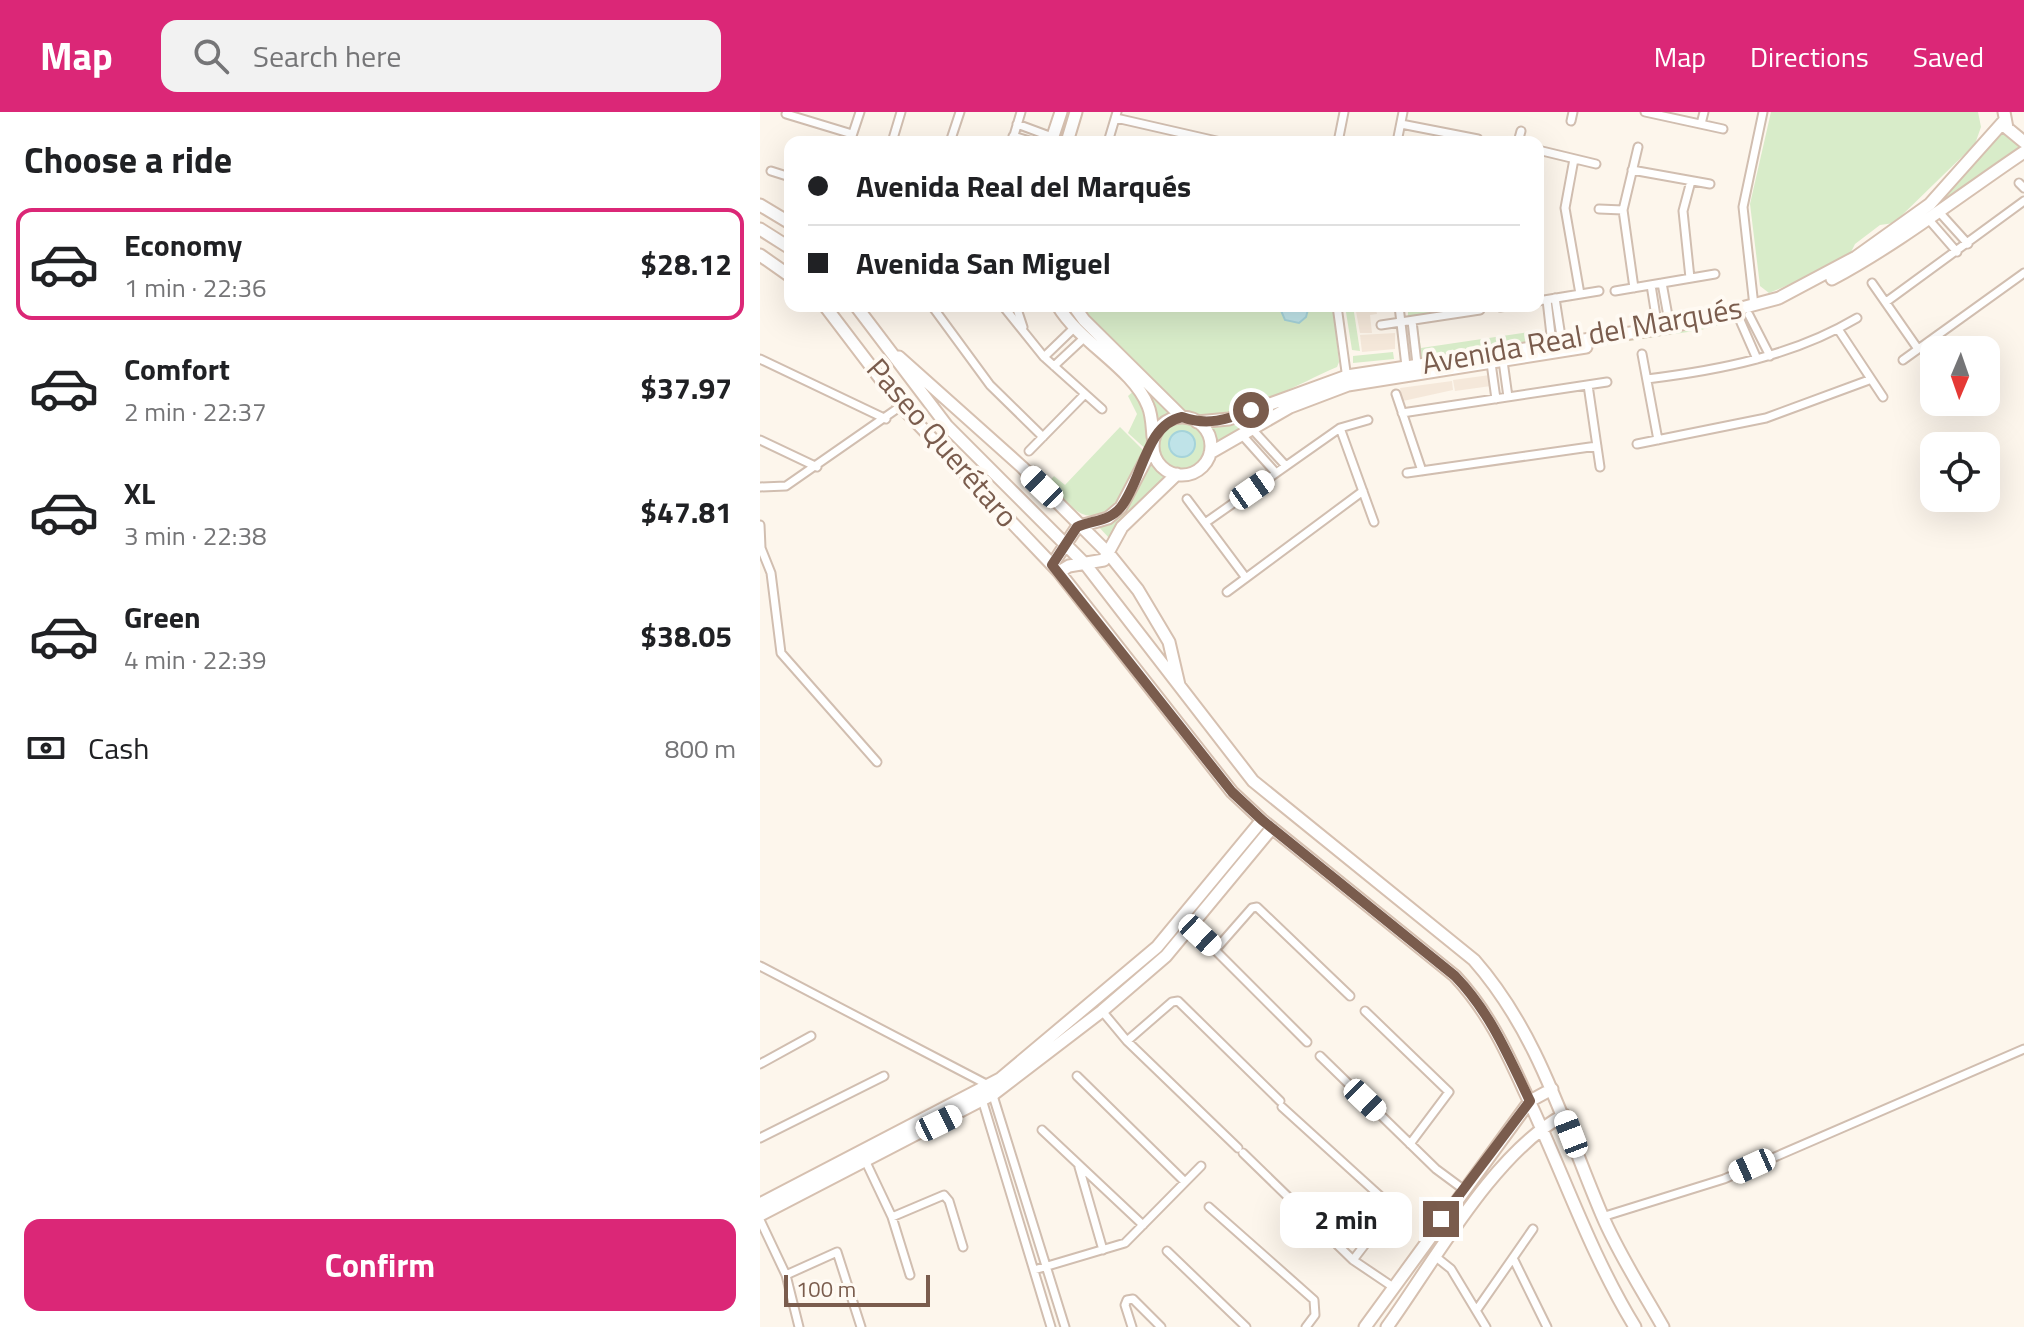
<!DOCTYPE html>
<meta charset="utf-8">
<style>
:root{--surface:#fff;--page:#f2f2f2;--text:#202124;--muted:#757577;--line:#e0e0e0;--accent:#db2777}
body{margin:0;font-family:"Titillium Web",sans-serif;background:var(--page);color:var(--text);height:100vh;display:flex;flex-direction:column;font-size:30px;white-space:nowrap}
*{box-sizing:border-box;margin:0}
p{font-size:26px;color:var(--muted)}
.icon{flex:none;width:44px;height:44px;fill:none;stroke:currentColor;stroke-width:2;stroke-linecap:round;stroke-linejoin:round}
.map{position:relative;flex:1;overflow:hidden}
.drawer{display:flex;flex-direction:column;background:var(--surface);width:760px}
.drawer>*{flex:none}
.banner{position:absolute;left:24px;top:24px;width:760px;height:176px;border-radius:16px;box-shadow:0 8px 32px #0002;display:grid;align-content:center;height:176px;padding:0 24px;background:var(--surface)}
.needle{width:52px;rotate:182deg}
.controls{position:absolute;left:1160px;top:224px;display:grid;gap:16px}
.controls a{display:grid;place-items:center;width:80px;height:80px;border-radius:16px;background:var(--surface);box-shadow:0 8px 32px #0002;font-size:40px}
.scale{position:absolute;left:24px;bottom:20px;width:146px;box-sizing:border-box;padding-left:8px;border:4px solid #7a5c4d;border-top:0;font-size:22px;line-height:28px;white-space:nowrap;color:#7a5c4d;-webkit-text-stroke:6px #fffaf3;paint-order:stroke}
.end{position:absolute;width:36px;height:36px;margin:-18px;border:10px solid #7a5c4d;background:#fff;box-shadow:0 0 0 4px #fff}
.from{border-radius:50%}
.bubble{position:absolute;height:56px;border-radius:16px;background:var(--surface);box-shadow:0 8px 32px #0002;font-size:26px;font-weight:700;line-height:56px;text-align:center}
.car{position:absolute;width:24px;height:48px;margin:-24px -12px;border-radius:10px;box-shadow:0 0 6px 2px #0007;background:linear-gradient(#fff 24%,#345 0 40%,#fff 0 76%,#345 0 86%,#fff 0)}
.banner b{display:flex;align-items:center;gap:28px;height:76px;font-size:30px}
.banner b+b{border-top:2px solid var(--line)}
.banner i{width:20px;height:20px;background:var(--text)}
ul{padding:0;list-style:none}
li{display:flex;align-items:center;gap:24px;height:112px;margin:0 16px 12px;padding:0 8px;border:4px solid transparent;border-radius:16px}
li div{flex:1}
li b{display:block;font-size:30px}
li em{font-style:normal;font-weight:700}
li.current{border-color:var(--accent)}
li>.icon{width:72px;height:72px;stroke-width:1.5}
h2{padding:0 24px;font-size:36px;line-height:96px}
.pay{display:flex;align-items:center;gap:20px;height:88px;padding:0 24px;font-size:30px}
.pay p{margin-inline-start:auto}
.cta{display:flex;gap:16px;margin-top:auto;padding:16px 24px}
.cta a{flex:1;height:92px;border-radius:16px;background:var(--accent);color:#fff;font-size:32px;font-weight:700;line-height:92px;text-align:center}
header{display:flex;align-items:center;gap:48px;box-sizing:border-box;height:112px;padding:0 40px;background:var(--accent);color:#fff}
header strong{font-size:38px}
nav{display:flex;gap:44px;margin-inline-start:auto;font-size:28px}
.search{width:560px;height:72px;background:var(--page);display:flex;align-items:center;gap:20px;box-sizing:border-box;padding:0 28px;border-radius:16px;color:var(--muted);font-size:30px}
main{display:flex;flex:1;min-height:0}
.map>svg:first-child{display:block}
.residential{fill:#f5e8da}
.green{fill:#d8ecc9}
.water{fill:#bfe3e8;stroke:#a5d3da;stroke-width:2}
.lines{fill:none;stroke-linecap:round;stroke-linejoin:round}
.street-casing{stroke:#d1beb0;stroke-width:11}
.secondary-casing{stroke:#d6c0b0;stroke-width:15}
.street{stroke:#fff;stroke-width:7}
.secondary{stroke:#fff;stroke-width:11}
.route{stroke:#7a5c4d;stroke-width:10}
.labels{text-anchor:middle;stroke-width:8;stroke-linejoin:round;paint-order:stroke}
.street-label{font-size:30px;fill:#7a5c4d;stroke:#fffaf3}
</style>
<header>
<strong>Map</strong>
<div class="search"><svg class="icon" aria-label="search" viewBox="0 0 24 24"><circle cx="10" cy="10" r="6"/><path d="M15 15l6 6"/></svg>Search here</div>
<nav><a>Map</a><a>Directions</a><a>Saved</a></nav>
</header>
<main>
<section class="drawer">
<h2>Choose a ride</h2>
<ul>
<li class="current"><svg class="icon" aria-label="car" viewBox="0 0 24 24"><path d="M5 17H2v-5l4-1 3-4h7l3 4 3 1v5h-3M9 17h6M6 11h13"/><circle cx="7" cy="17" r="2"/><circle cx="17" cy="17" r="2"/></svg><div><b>Economy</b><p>1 min · 22:36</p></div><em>$28.12</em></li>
<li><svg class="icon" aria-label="car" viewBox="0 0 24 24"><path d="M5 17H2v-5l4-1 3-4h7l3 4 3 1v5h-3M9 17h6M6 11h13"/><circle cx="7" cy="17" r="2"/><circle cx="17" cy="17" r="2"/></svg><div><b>Comfort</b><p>2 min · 22:37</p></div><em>$37.97</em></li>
<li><svg class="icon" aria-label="car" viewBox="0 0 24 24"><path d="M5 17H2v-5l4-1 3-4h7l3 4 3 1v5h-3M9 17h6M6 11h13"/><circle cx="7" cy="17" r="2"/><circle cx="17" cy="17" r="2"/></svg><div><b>XL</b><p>3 min · 22:38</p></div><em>$47.81</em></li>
<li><svg class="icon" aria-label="car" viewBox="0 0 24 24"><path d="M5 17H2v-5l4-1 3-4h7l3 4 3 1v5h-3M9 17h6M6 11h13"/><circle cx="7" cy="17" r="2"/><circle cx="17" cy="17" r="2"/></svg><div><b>Green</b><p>4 min · 22:39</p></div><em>$38.05</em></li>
</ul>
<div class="pay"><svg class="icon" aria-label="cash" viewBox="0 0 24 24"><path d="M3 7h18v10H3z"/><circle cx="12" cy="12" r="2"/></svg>Cash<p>800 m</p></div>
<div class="cta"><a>Confirm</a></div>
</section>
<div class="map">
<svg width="1264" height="1215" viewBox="0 0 1264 1215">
<rect width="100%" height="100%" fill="#fdf6ec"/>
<path class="residential" d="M 595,194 L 615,194 L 617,202 L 610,203 L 612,221 L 600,221 Z
M 635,221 L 635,237 L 602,240 L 600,223 Z
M 730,263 L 731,274 L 695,279 L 693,268 Z
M 692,269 L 693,278 L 643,289 L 640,276 Z"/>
<path class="green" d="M 1011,0 L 1218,0 L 1221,15 L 1215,32 L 1134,111 L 1120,113 L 1095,132 L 1090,142 L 1052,163 L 1009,181 L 1000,174 L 990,92 Z
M 1244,15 L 1264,35 L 1177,95 Z
M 300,194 L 312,194 L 419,304 L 409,305 L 394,323 L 392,297 Z
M 316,194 L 573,194 L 579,250 L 577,255 C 539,271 473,311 432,302 C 409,297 337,215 316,194 Z
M 585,194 L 593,194 L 600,239 L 592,238 Z
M 648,194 L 695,194 L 696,198 L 648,205 Z
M 993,196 L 989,204 L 941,218 L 743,248 Z
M 655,217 L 658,217 L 661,236 L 783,218 L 784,230 L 660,249 Z
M 633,240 L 634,247 L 593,251 L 593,244 Z
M 584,267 L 456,334 L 450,314 Z
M 377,276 C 387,291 397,323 389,340 L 368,321 L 377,302 L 368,284 Z
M396 333a25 25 0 1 1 50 0a25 25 0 1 1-50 0Z
M 360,315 L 387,342 L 361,395 C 318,414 320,400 288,371 L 294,364 L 305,373 Z
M 391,345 L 399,357 L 412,365 L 350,427 L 337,413 L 348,408 Z"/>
<path class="water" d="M 549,194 L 546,205 L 539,211 L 525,208 L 519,194 Z
M409 332a13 13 0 1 1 26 0a13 13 0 1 1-26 0Z"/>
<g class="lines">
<g class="street-casing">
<path id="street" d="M 885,0 L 963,17
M 26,2 L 92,22
M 356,6 L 461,30
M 811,9 L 813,0
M 257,12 L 292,25
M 641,12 L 718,27
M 941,12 L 944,0
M 253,24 L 273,30
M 90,30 L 100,0
M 132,30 L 141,0
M 190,30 L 200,0
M 252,30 L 261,0
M 348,30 L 357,0
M 578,30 L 584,0
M 637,30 L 643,0
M 758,30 L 761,19
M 778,38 L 836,52
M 814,47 L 805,96 L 820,182
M 872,58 L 950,72
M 11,59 L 30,65
M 1259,71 L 1264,76
M 839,97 L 863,98
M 1180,101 L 1208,132
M 1170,109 L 1197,140
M 930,166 L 923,99 L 931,69
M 902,171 L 910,215
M 1112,171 L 1158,237
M 891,173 L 898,217
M 874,176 L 863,98 L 878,35
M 855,179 L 955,162
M 795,186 L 802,231
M 787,188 L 792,232
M 778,189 L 839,179
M 1126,190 L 1264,89
M 172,194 L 230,273 L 283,325
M 243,194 L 284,245 L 342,297
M 256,194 L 263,215
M 577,194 L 587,267
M 639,194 L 646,254
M 994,194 L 983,95 L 1003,0
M 740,195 L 747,194
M 989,203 L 1010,244
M 979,206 L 997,247
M 652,209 L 657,252
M 621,213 L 720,198
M 1078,217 L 1123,285
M 882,242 L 898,328
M 284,245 L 314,216
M 0,247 L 126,307
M 1143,248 L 1264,161
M 743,249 L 748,285
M 731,251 L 736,287
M 294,254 L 324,226
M 887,267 C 960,258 1033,244 1097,206
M 828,273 L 840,355
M 636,282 L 662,359
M 642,301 L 847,270
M 580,316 L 614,410
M 492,317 L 526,354
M 482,323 L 516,361
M 0,328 L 57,355
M 877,332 L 1006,306 L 1109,268
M 269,339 L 325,282
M 647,361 L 837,334
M 0,375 L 26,374 L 141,294
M 427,387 L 486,466
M 445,411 L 580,316 L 608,308
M 0,413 L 1,436 L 11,461 L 21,541 L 117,650
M 467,480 L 603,379
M 430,813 L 547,930
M 456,837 L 492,796 L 497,795 L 590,884
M 0,854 L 230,974 L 305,1215
M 342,899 L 367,929 L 478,1036
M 605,899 L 689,980 L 650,1032
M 367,929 L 412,890 L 418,889 L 520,989
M 560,944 L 676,1057 L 703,1077
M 0,952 L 51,924
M 317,964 L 425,1070
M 221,984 L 291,1215
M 522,995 L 630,1093 L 629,1101 L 593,1148
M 282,1018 L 383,1113
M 0,1026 L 124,964
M 483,1041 L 593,1148 L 633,1175
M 104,1046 L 132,1105 L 150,1163
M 319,1055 L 343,1138
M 449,1095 L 554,1188 L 555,1203 L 546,1215
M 132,1105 L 184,1083 L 189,1089 L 203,1135
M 842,1105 L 964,1067 L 1264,937
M 0,1108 L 26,1163 L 39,1215
M 407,1139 L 486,1215
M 676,1145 L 691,1157 L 726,1215
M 753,1146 L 787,1215
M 274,1158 L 365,1131 L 441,1054
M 26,1163 L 77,1140 L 101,1215
M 718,1196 L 773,1117
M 372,1215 L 365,1193 L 367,1188 L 373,1187 L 401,1215"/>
</g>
<g class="secondary-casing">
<path id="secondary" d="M 1244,0 L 1247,16 L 1264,30
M 291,30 L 301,0
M 307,30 L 316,0
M 0,93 L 30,111
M 0,117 L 30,136
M 0,143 L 30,164
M 1072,167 C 1141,130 1200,83 1264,40
M 65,194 L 141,294 L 299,460 L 472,680 L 502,708 L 695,864 C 727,898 745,936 764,978 C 802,1057 829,1140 875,1215
M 96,194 L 187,314 L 326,453 L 493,669 L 714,848 C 779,922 804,1014 842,1103 C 858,1141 882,1178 903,1215
M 298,194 C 320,231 373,256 388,294 C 392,303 392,315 393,325
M 314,194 L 324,208 L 422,305
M 139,245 L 262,355 L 349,442 L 378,478 L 409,530 L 419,573
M393 334a29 29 0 1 1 58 0a29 29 0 1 1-58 0Z
M 437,310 L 469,307 L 587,264 L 910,215 L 1019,186 L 1096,145 L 1170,92 L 1245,8
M 450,341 L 530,295 L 588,273 L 826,235
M 292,453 L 317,415 L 348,406 L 361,395 L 392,336
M 299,460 L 309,454 L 344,448 L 362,415 L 417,362
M 0,1092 L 240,967 L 397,835 L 502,708
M 0,1103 L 235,981 L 342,899 L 406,844 L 512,716
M 605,1215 L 770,989 L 792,977
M 627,1215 C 674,1150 734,1040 804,1003"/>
</g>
<use href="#street" class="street"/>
<use href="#secondary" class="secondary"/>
</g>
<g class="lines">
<path class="route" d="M 491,298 C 467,308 447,314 422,305 C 385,313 383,367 361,395 C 349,410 332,408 317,415 L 292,453 L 472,680 L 502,708 L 695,864 C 730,900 748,943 770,989 L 681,1107"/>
</g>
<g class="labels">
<g class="street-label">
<text transform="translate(822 224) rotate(-10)" y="10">Avenida Real del Marqués</text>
<text transform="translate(182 331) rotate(49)" y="10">Paseo Querétaro</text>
</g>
</g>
</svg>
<div class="controls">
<a><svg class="needle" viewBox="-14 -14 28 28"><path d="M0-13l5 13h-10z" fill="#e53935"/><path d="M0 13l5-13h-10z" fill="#757577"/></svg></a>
<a><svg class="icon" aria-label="locate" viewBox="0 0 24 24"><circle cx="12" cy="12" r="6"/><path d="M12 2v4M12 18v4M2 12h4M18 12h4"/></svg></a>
</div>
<div class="scale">100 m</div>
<i class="end from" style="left:491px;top:298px"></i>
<i class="end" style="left:681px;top:1107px"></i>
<div class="bubble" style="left:520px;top:1080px;width:132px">2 min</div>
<i class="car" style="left:282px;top:375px;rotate:314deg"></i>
<i class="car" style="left:492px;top:378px;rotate:55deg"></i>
<i class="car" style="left:440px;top:823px;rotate:133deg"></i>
<i class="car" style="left:605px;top:988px;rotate:134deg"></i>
<i class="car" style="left:179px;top:1011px;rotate:64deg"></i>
<i class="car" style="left:811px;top:1022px;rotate:339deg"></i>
<i class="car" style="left:992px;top:1054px;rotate:246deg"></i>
<div class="banner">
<b><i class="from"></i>Avenida Real del Marqués</b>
<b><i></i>Avenida San Miguel</b>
</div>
</div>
</main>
